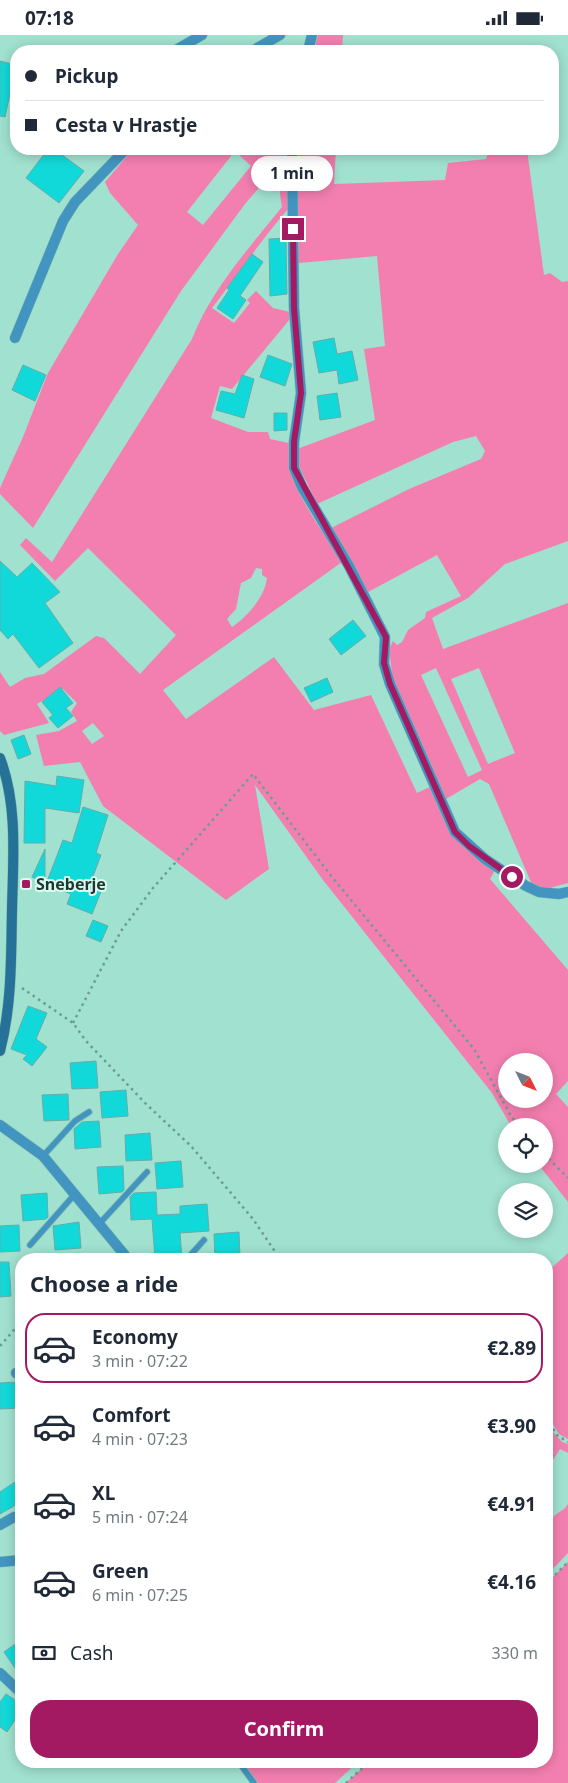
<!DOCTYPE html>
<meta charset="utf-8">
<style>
:root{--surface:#fff;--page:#f6f6f7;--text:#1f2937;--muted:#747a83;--line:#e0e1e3;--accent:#a31a63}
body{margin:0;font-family:"Noto Sans",sans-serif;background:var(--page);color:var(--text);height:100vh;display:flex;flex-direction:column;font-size:19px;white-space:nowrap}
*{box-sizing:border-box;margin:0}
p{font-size:16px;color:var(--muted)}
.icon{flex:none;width:28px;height:28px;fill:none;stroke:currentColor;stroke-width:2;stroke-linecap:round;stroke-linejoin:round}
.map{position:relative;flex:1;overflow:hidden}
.side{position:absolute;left:15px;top:1218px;width:538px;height:515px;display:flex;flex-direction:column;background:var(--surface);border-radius:20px;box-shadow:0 2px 12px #0003}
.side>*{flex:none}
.banner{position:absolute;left:10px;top:10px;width:549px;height:110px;border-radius:20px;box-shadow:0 2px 12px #0003;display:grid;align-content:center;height:110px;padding:0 15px;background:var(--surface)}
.needle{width:32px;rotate:132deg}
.buttons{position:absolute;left:498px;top:1018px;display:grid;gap:10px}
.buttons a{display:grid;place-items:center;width:55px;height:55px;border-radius:50%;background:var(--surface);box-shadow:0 2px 12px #0003;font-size:25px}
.end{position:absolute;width:22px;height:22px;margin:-11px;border:6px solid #a31a63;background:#fff;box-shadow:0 0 0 2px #fff}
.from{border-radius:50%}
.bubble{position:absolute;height:35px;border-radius:18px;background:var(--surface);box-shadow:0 2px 12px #0003;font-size:16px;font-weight:700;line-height:35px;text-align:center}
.banner b{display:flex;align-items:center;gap:18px;height:48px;font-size:19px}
.banner b+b{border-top:1px solid var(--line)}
.banner i{width:12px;height:12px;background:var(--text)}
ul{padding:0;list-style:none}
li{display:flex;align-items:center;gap:15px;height:70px;margin:0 10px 8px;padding:0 5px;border:2px solid transparent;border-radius:20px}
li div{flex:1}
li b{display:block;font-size:19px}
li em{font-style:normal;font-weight:700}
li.on{border-color:var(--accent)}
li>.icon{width:45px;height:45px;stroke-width:1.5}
h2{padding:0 15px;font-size:22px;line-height:60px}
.pay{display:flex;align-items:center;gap:12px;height:55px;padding:0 15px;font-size:19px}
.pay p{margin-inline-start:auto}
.action{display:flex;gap:10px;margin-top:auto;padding:10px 15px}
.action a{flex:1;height:58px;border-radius:20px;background:var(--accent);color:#fff;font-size:20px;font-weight:700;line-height:58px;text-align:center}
.status{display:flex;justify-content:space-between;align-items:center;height:35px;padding:0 25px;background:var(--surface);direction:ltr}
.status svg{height:14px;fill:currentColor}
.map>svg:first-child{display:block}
.green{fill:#f37fb0;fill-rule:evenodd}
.building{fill:#12d9d9;stroke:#66abab}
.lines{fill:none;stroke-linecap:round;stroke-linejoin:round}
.lane-casing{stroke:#84bcac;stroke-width:7}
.street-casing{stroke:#84bcac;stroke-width:11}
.secondary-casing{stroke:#84bcac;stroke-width:11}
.path{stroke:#6c9d8f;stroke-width:2.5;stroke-dasharray:2.5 4;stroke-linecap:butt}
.lane{stroke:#4295c0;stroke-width:5.5}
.street{stroke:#4295c0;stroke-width:10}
.secondary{stroke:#267197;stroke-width:10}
.route{stroke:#a31a63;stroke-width:6}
.poi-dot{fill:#a31a63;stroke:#dbfbf1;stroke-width:2}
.labels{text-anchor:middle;stroke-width:4;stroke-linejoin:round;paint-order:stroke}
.poi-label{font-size:16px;font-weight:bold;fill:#1d3831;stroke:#dbfbf1;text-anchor:start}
</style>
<div class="status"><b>07:18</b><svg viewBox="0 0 49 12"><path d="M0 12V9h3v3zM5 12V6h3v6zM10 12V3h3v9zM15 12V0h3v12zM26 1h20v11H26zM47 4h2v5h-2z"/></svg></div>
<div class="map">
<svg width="568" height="1748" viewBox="0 0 568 1748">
<rect width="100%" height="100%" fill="#a1e1cf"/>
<path class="green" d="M 318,0 L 343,0 L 342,16 L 314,16 Z
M 133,114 L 287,114 L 290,170 L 288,174 C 261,205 238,240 212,273 L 234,288 L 250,268 L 247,265 L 256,256 L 273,273 L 290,277 L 290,284 L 232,354 L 220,351 L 211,383 L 248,397 L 268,397 L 270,404 L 289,408 C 286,452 320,491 342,527 L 163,655 L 186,684 L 274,622 L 314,675 L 371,660 L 417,758 L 432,751 L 447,787 L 495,835 L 490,844 L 568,935 L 568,1046 L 556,1059 L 568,1072 L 568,1167 L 538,1129 L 544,1129 L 544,1091 L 511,1091 L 492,1058 L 323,845 L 255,750 L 269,834 L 226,865 L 103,771 L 80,727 L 44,731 L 36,700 L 59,696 L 77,686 L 71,677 L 77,668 L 63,654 L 37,669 L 49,688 L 4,700 L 0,696 L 0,637 L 10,652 L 25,643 L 44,639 L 96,601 L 104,603 L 140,639 L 176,600 L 88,513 L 55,546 L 20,510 L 26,503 L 52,527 L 192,304 C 211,255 249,213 282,172 L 276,133 L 245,169 L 181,256 L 33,493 L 0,459 L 0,453 L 23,402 L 48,338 L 118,219 L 138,190 L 110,158 L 105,147 ZM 235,116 L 251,131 L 203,190 L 187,177 ZM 256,533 L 262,534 L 262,540 L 267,543 C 265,562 246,583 232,592 L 227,584 L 236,574 L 241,548 L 251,543 ZM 93,688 L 104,701 L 92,709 L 82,696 ZM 506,1026 L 544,1026 L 544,1064 L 506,1064 Z
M 295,114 L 336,114 L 334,149 L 445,145 L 448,128 L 486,124 L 489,114 L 527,115 L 544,240 L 550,238 L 562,247 L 568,246 L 568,506 L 505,529 L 468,563 L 432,583 L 443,614 L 568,568 L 568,848 L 542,855 L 533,852 L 489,749 L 480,744 L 446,764 L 393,646 L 389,614 L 393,606 L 397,610 L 402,607 L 408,595 L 425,583 L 426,577 L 461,561 L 437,520 L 368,557 L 331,493 L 409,454 L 481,424 L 485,416 L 476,401 L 453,407 L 317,469 L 299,431 L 297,414 L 375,385 L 364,314 L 385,311 L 377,221 L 299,228 ZM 436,633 L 482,735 L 468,742 L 421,640 ZM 479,633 L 515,718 L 488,729 L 451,644 Z
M 568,1218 L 568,1404 L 559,1399 L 546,1378 L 546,1238 Z
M 546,1389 L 562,1407 L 568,1409 L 568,1418 L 560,1414 L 546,1436 Z
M 568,1469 L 568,1518 L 546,1541 C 546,1525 540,1495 553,1482 C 558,1477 564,1476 568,1469 Z
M 568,1527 L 568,1748 L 346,1748 L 370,1726 L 546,1726 L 546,1549 Z
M 242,1726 L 359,1726 L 335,1748 L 258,1748 Z"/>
<path class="building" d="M 0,26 L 16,30 L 16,55 L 11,54 L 5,82 L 0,81 Z
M 48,114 L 54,114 L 84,136 L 59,168 L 26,143 Z
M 286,203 L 287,259 L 270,261 L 269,204 Z
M 252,219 L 263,227 L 240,261 L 246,265 L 233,284 L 217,273 L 229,255 L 227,253 Z
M 334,303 L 337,319 L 352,316 L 358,345 L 339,349 L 337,335 L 319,338 L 313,307 Z
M 268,320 L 292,329 L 285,351 L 260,342 Z
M 23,330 L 46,340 L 35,366 L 12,355 Z
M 242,340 L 254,344 L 244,383 L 216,375 L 221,356 L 235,359 Z
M 337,358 L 341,382 L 320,385 L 317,361 Z
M 274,378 L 287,378 L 287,395 L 274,396 Z
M 0,526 L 17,542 L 32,528 L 60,557 L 45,568 L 73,608 L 39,633 L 13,599 L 8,604 L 0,595 Z
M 353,585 L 366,601 L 341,620 L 329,604 Z
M 327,643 L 333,657 L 311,667 L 304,653 Z
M 60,652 L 73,668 L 66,673 L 73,681 L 58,693 L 49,683 L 53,680 L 42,667 Z
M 24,700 L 31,719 L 18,724 L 11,705 Z
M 57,741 L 84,745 L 79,778 L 45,773 L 45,808 L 24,808 L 25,746 L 56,751 Z
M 83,772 L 108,780 L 96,818 L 101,820 L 90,849 L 102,854 L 92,879 L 67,869 L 71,859 L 46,849 L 63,805 L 72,808 Z
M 45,814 L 45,848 L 32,842 Z
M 93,885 L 108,891 L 101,907 L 86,901 Z
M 28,971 L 47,978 L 36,1004 L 47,1012 L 32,1031 L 23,1024 L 27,1020 L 11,1014 Z
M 96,1026 L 98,1053 L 72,1054 L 70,1028 Z
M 126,1055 L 128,1081 L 102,1083 L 100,1057 Z
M 68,1059 L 69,1085 L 44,1086 L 42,1060 Z
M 99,1086 L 101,1112 L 75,1114 L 74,1094 L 82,1087 Z
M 150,1098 L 152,1125 L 126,1126 L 125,1100 Z
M 181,1126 L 183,1152 L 157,1154 L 155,1128 Z
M 123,1131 L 124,1155 L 122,1157 L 99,1159 L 97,1132 Z
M 156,1157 L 157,1180 L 180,1179 L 180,1171 L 207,1169 L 209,1196 L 180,1198 L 182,1224 L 155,1224 L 152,1184 L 131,1185 L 130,1162 L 134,1158 Z
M 47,1158 L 48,1182 L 46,1184 L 23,1186 L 21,1160 Z
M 79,1187 L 81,1213 L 55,1215 L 53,1191 Z
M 19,1190 L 20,1216 L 0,1217 L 0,1191 Z
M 239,1197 L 240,1223 L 215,1224 L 214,1199 Z
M 0,1227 L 9,1227 L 11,1261 L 0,1262 Z
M 16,1347 L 21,1349 L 21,1373 L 0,1374 L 0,1348 Z
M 21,1443 L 21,1467 L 0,1479 L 0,1457 Z
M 21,1605 L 21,1642 L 4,1617 Z
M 6,1659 L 18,1667 L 15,1672 L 21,1676 L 7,1697 L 0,1692 L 0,1667 Z"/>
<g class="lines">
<g class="lane-casing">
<path id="lane" d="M 43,1121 L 75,1086 L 89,1077
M 100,1188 L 147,1137
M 30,1210 L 75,1159
M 187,1224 L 204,1205
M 238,1726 L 254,1748"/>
</g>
<g class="street-casing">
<path id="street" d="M 174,16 L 202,0
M 252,16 L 280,0
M 308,16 L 312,0
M 292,114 L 294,273 L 301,358 L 294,407 L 294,433 L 302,452 L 349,531 L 385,602 L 384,629 L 390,649 L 455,797 L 485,824 L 526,851 L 539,857 L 559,859 L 568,857
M 15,303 L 63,186 L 75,167 L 126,114
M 0,1090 L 43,1121 L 128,1224
M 16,1338 L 21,1342
M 0,1490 L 14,1482
M 0,1527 L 21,1525
M 0,1638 L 21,1658"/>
</g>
<g class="secondary-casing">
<path id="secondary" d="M 0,723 C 18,770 13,825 12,875 C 11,922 12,970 0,1016"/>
</g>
<path class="path" d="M 22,953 L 73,988 L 86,1006 L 146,1069 L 191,1111 L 253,1184 L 280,1224
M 73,988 L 121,896 L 153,853 L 253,739 L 332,842 L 474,1014 L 511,1081 L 519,1091
M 544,1119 L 568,1143
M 0,1311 L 21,1287
M 546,1383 L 557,1400 L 568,1407
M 546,1549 L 568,1527
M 346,1748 L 370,1726"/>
<use href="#lane" class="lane"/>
<use href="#street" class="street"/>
<use href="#secondary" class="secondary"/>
</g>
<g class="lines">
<path class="route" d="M 293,194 L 294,273 L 301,358 L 294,407 L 294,433 L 386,602 L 384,628 L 390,649 L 455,797 L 469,811 L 512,842"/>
</g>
<rect class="poi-dot" x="21" y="844" width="10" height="10" rx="2.5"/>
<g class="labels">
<g class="poi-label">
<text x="36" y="855">Sneberje</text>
</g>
</g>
</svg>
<div class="buttons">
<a><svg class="needle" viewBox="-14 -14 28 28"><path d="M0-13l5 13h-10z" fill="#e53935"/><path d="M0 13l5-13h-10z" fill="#747a83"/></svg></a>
<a><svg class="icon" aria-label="locate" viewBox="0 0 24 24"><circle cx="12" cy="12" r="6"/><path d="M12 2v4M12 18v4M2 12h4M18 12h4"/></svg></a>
<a><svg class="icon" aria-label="layers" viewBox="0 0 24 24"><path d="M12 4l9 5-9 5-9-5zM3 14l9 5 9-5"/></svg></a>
</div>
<i class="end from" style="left:512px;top:842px"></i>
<i class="end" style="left:293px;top:194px"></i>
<div class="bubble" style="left:251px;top:121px;width:82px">1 min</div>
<div class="banner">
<b><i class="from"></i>Pickup</b>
<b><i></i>Cesta v Hrastje</b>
</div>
<section class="side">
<h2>Choose a ride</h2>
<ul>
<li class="on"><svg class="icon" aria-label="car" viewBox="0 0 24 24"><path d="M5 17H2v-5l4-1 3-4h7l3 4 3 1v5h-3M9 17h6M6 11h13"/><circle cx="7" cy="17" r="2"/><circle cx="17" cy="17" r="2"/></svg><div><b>Economy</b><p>3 min · 07:22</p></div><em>€2.89</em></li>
<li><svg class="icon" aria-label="car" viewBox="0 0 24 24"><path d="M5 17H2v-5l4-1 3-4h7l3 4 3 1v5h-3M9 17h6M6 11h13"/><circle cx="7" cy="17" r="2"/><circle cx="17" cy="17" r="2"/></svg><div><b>Comfort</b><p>4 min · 07:23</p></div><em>€3.90</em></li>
<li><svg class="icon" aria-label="car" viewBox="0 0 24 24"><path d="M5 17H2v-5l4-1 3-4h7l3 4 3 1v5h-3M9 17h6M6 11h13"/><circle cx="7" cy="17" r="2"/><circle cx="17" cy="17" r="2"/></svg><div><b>XL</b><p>5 min · 07:24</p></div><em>€4.91</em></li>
<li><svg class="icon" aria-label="car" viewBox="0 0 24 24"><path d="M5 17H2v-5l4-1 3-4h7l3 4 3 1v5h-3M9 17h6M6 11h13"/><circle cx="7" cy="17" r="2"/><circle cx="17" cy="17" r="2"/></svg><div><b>Green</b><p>6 min · 07:25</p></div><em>€4.16</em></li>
</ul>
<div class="pay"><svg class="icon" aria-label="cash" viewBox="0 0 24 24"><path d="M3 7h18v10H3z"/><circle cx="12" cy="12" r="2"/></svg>Cash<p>330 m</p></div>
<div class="action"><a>Confirm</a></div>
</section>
</div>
